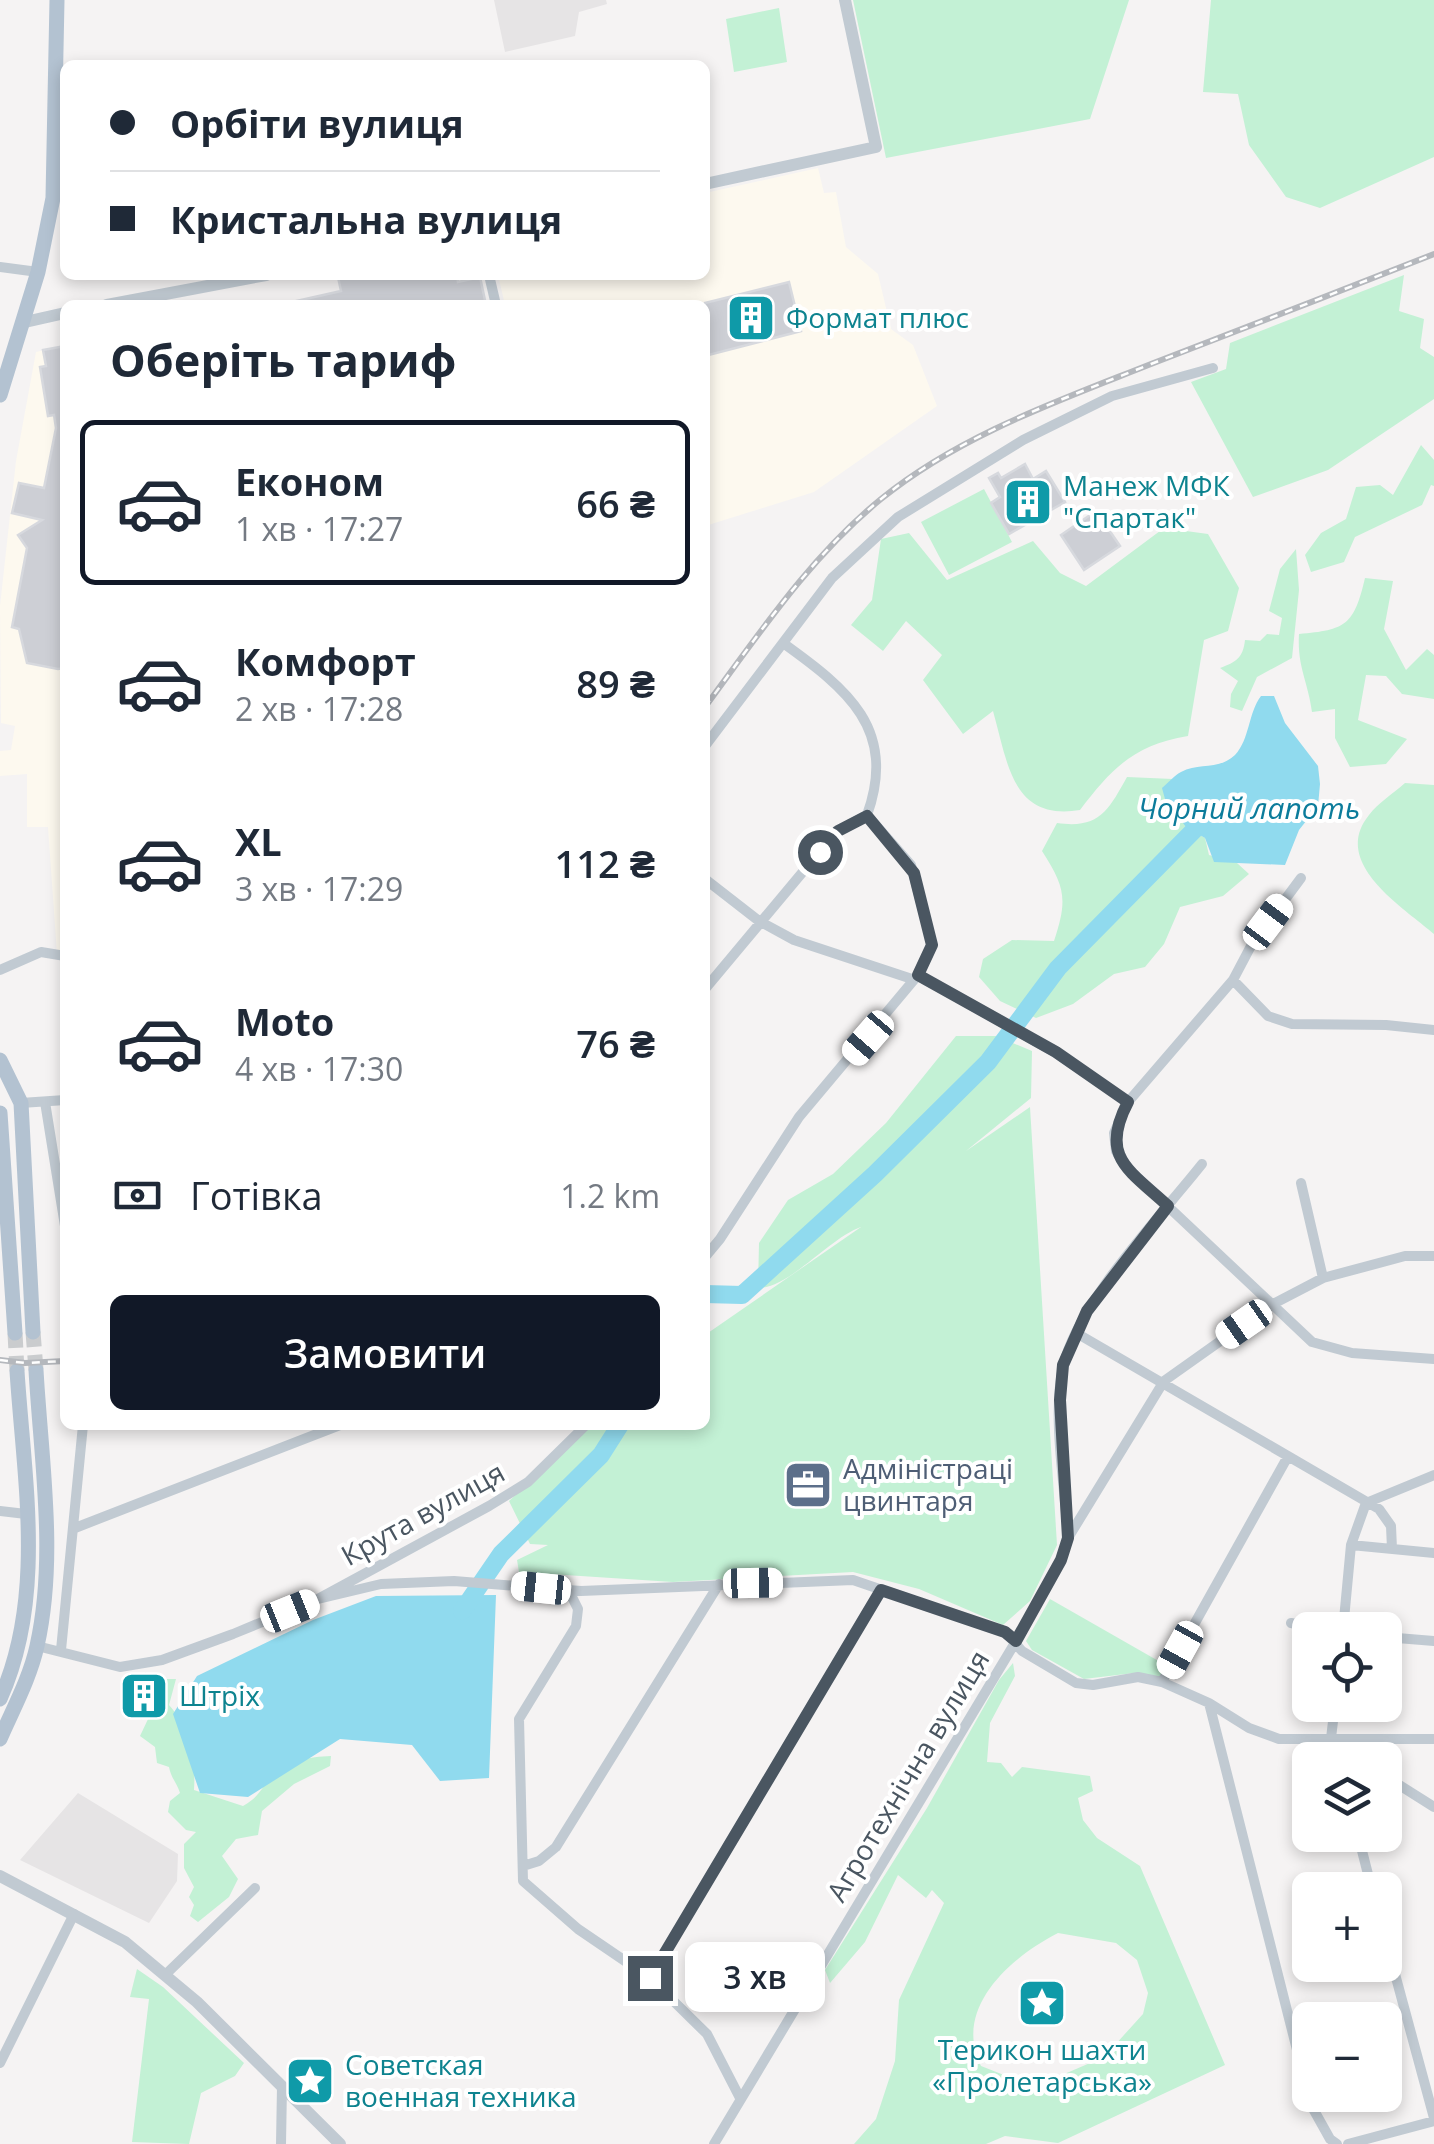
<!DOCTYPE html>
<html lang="uk">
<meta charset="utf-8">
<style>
:root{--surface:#fff;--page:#f6f6f7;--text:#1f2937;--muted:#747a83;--line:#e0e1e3;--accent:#111827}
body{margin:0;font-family:"Open Sans",sans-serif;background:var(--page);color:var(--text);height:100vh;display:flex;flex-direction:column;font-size:38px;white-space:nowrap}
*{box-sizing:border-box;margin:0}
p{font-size:32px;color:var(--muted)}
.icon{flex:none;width:55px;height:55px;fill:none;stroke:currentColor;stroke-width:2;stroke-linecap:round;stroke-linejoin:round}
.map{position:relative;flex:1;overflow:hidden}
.panel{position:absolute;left:60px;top:300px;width:650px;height:1130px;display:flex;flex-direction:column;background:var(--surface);border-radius:15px;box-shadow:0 5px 15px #0003}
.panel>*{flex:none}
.hud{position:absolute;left:60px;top:60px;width:650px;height:220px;border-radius:15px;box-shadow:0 5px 15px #0003;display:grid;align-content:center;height:220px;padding:0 50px;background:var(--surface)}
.controls{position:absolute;left:1292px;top:1612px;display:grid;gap:20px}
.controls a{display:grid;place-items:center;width:110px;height:110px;border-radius:15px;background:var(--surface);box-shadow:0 5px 15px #0003;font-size:50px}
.end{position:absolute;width:45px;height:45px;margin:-22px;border:12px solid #4a5661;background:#fff;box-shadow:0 0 0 5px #fff}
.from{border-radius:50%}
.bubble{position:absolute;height:70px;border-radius:15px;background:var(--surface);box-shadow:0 5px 15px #0003;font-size:32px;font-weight:600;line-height:70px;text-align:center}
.car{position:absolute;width:30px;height:60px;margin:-30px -15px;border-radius:12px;box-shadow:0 0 8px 2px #0007;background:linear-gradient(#fff 24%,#345 0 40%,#fff 0 76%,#345 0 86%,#fff 0)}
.hud b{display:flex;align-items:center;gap:35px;height:95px;font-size:38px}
.hud b+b{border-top:2px solid var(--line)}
.hud i{width:25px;height:25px;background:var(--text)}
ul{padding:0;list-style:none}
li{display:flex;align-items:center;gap:30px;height:165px;margin:0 20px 15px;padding:0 30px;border:5px solid transparent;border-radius:15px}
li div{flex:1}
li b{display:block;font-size:38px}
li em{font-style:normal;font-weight:600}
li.current{border-color:var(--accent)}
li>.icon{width:90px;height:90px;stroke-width:1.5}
h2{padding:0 50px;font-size:45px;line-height:120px}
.pay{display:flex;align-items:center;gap:25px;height:110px;padding:0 50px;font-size:38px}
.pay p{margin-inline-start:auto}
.action{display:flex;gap:20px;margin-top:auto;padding:20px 50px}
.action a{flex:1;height:115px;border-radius:15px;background:var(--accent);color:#fff;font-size:40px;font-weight:600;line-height:115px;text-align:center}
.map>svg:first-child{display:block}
.commercial{fill:#fdf9ef}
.education{fill:#e6e4e5}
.green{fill:#c3f1d5;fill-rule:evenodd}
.water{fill:#90daee}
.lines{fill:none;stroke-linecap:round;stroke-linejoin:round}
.river{stroke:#90daee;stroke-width:18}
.building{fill:#cdcfd5;stroke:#d7d9de;stroke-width:2.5}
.primary-tunnel{stroke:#caccce;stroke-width:15;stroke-dasharray:15 8;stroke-linecap:butt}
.minor{stroke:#c1cad2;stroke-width:10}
.tertiary{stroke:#c1cad2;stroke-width:12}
.primary{stroke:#b3c2d1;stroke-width:15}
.rail-casing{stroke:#b5b8bd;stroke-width:6}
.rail{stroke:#fff;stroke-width:2.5;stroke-dasharray:8;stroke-linecap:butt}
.route{stroke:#4a5661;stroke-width:12}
.labels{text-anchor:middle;stroke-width:8;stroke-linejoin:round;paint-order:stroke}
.culture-label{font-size:28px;fill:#0d838f;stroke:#fff;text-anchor:start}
.service-label{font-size:28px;fill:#4e5e75;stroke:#fff;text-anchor:start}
.street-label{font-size:28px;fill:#4a5661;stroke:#fff}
.water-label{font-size:30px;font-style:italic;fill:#0c7c9b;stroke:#fff}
</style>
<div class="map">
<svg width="1434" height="2144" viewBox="0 0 1434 2144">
<rect width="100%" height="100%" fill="#f5f3f3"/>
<path class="commercial" d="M 818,168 L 824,193 L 836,192 L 846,247 L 878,274 L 891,329 L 913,345 L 937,406 L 814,492 L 705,526 L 705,305 L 505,305 L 498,275 L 705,275 L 705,193 Z
M 65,345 L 65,954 L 57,954 L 48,827 L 27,827 L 27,774 L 0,776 L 0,751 L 11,750 L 15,726 L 1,723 L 0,606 L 16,461 L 36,352 Z"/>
<path class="education" d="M 494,0 L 606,0 L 607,4 L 579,12 L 575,36 L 505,52 Z
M 78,1793 L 178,1854 L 177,1881 L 149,1923 L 20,1860 Z"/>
<path class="green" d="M 853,0 L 1129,0 L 1090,119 L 886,158 Z
M 1211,0 L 1434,0 L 1434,157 L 1320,208 L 1286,197 L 1249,145 L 1238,94 L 1203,92 Z
M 779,8 L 787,62 L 734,72 L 726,19 Z
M 1404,275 L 1399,311 L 1424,319 L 1420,348 L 1434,357 L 1434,399 L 1328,470 L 1253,497 L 1191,382 L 1226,369 L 1230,343 Z
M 1421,445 L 1434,460 L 1434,486 L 1431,485 L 1422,505 L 1355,537 L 1344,562 L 1311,572 L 1305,555 L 1321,533 L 1346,519 L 1356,487 L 1380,485 L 1393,495 Z
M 984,489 L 1012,542 L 949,575 L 921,522 Z
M 1164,528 L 1208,534 L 1239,588 L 1228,631 L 1204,640 L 1188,736 C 1134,745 1112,768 1080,810 C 1012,821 1008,764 993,711 L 963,734 L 923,680 L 942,655 L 906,621 L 883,651 L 851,625 L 872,600 L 881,539 L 909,533 L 947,580 L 1033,541 L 1060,573 L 1086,586 Z
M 1296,549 L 1299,590 L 1292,658 L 1257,677 L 1242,711 L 1230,707 L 1231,694 L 1238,681 L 1220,668 C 1236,662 1243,658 1245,640 L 1260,641 L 1267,634 L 1279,635 L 1282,618 L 1269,611 L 1280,569 Z
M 1365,578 L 1393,581 L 1384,629 L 1406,670 L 1427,649 L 1434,655 L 1434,699 L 1402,694 L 1386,676 L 1366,675 L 1358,720 L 1407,739 L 1386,764 L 1350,767 L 1335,738 L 1335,709 L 1312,712 C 1308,681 1297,667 1299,634 C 1346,630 1354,625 1365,578 Z
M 1127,777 L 1173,779 L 1163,788 C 1167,809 1187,827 1205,838 L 1209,855 L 1237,863 L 1249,874 L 1223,896 L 1180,907 L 1164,944 L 1145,967 L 1114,974 L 1073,1004 L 1036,1018 L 1000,1001 L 979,977 L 983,959 L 1012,940 L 1054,941 C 1068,899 1065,887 1042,851 L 1057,823 C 1099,829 1108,811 1127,777 Z
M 1405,783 L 1434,785 L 1434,934 C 1403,907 1330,863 1369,815 C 1378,803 1394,793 1405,783 Z
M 956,1036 L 996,1036 L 1032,1051 L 1031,1098 L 966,1151 L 1030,1107 L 1057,1545 L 1030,1601 L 1003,1625 L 919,1589 L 853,1572 L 673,1582 L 519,1572 L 517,1560 L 548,1545 L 530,1544 L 509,1501 L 592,1425 L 705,1425 L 705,1335 L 861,1227 C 829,1238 790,1288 758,1288 L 759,1243 L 788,1200 L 833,1174 L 886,1123 Z
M 1050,1599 L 1162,1663 L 1165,1669 L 1160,1677 L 1134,1673 L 1084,1679 L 1032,1650 L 1026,1641 Z
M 1013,1663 L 1015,1676 L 990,1723 L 987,1762 L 1001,1763 L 1012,1777 L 1022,1767 L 1090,1776 L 1093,1791 L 1078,1798 L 1083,1820 L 1097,1838 L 1140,1866 L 1225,2065 L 1058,2143 L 1005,2136 L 986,2144 L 854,2144 L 876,2119 L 895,2061 L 899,2000 L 944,1903 L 932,1890 L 926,1898 L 898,1875 L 865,1942 L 830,1983 L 825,1970 L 927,1808 L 999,1680 ZM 1058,1933 L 1116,1943 L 1137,1960 L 1148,1993 L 1143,2014 L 1104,2057 L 1055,2078 L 1009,2077 L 981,2066 C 952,2008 1011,1957 1058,1933 Z
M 167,1679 L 176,1679 L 169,1705 C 191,1730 196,1757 194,1790 L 243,1806 C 259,1797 260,1790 271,1777 C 285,1760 310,1757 331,1756 L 330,1766 L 294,1784 L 262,1811 L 258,1835 L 236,1839 L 222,1856 L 238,1879 L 229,1897 L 198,1922 L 190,1916 L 194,1905 L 189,1897 L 194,1887 L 184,1868 L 184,1844 L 196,1832 L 186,1830 L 168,1812 L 170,1801 L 180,1793 C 177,1783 171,1778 169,1767 L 157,1763 L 155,1747 L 140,1736 Z
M 137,1969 L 163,1987 L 244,2063 L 235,2076 L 201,2093 L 189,2144 L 132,2142 L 149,1999 L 130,1997 Z"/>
<path class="water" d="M 1261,696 L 1274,696 L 1285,723 L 1318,766 L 1320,784 L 1318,806 L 1299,830 L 1285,865 L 1214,862 L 1205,838 L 1186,827 L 1165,799 L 1162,788 C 1168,783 1175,775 1181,772 C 1199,762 1218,771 1235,755 C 1250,739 1248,713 1261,696 Z
M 496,1595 L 489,1778 L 440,1781 L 412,1745 L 340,1739 L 248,1797 L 200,1793 L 173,1714 L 197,1676 L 313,1620 L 376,1596 Z"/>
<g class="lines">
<path class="river" d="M 705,1294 L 742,1295 L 875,1174 L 988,1062 L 1058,968 L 1210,814
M 462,1611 L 501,1554 L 601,1455 L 620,1425"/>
</g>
<path class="building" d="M 346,275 L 457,275 L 458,282 L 480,277 L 486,305 L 292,305 L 292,302 L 341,291 L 338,277 Z
M 789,282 L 801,331 L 705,356 L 705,303 Z
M 65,346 L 65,668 L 58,669 L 27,663 L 19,629 L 12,627 L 27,548 L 18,535 L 42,520 L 12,513 L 19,483 L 44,488 L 56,428 L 54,415 L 48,416 L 40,367 L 46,366 L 43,350 Z
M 1025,464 L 1033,479 L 1046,471 L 1065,502 L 1009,534 L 991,503 L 1000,497 L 989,478 L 998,473 L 1001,478 Z
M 1096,511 L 1120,546 L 1084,570 L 1061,535 Z
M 146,1674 L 160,1681 L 141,1718 L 127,1710 Z"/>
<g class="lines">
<path class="primary-tunnel" d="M 33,1332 L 36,1370
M 15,1333 L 17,1371"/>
<path class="minor" d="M 0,267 L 38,272
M 489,275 L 496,305
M 705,746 L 832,578 L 898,517 L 1023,440 L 1112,396 L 1213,368
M 1301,878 L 1252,944 L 1233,980 L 1128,1102 L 1114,1133 L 1116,1151 L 1126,1167 L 1312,1342 L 1352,1353 L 1434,1359
M 705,879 L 759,921 L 794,940 L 912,979
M 0,970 L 41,952 L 65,956
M 918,975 L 1056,1053 L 1128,1102
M 1233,980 L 1268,1016 L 1292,1024 L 1386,1025 L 1434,1030
M 705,989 L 827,843 L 838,831 L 867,815
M 45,1102 L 65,1226
M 21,1103 L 65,1100
M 1301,1183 L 1323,1278
M 705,1257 L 720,1239 L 799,1117 L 918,975 L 932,945 L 911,865 L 867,815 C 898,729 847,689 783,643
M 1078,1334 L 1379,1509 L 1391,1526 L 1392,1549
M 0,1511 L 26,1514
M 75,1528 L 340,1425
M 1068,1537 C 1065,1486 1052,1416 1063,1367 C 1077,1303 1161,1216 1202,1164
M 1351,1545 L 1434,1553
M 569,1591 L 578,1609 L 576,1626 L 519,1719 L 523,1881 L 578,1929 L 650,1978 L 707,2034 L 740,2098
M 318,1599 L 381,1584 L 454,1581 L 581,1591 L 853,1580 L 1005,1632 L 1022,1651 L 1076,1683 L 1093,1685 L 1138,1677 L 1162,1682 L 1209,1703 L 1249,1728 L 1279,1739 L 1434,1739
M 1291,1623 L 1325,1630
M 1343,1630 L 1351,1545 L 1366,1503 L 1434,1475
M 1385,1637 L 1434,1641
M 37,1646 L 120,1667 L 162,1660 L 233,1634 L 318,1599 L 489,1506 L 528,1482 L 586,1425
M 61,1650 L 83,1425
M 1162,1682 L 1287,1458
M 1209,1703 L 1311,2105 L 1330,2139 L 1337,2144
M 1335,1705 L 1331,1738 L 1337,1760
M 1332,1739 L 1366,1760
M 1385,1776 L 1434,1807
M 1358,1835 L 1372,1890
M 523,1866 L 539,1861 L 556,1847 L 719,1584
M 1385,1937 L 1434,2118
M 165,1975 L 255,1888
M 650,1978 L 881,1590
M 0,2063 L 74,1914
M 281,2144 L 282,2086
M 714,2144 L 1016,1641 L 1061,1560 L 1068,1538 L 1164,1381 L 1271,1305 L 1323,1278 L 1405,1256 L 1434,1256
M 1348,2144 L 1434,2121"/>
<path class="tertiary" d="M 705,184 L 876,147 L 845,0
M 107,305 L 266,275
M 25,322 L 65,313
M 0,1876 L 125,1942 L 197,2002 L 340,2144"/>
<path class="primary" d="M 0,395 L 38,272 L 53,198 L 57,0
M 0,1060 L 21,1103 L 33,1332
M 0,1113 L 15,1333
M 0,1699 C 46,1597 24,1480 17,1371
M 0,1739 C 13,1709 30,1678 37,1646 C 57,1557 41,1460 36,1370"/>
<g class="rail-casing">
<path id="rail" d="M 705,707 C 759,634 810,557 881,499 C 960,435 1058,401 1151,364 C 1245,328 1340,291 1434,254
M 0,1360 L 25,1363 L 65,1361"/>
</g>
<use href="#rail" class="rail"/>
</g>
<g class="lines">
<path class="route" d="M 650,1978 L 881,1590 L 1005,1632 L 1016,1641 L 1061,1560 L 1068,1538 L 1060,1400 L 1063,1365 L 1087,1311 L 1168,1206 C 1129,1170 1099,1157 1128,1102 L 1056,1052 L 918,975 L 932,945 L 914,873 L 867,816 L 838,831 L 820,852"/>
</g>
<defs>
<g id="building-square" transform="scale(2.5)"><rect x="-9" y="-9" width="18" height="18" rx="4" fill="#0f9aa8" stroke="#fff"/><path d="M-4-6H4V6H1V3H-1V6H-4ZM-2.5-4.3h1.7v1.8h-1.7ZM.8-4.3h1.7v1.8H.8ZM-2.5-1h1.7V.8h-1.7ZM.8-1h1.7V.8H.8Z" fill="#fff"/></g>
<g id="office-square" transform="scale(2.5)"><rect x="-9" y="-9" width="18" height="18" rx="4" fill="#5c6f8a" stroke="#fff"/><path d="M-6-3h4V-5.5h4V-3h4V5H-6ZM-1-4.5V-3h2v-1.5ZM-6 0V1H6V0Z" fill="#fff"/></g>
<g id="sight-square" transform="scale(2.5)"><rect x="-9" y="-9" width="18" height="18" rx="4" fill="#0f9aa8" stroke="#fff"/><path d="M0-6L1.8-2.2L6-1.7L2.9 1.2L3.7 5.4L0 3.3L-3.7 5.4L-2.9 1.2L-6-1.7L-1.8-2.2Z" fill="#fff"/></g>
</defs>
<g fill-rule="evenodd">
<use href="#building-square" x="751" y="318"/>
<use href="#building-square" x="1028" y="502"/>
<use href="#office-square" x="808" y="1485"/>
<use href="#building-square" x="144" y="1696"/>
<use href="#sight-square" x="1042" y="2003"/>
<use href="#sight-square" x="310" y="2081"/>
</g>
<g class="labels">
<g class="culture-label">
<text x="786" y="328">Формат плюс</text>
<text x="1063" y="496">Манеж МФК<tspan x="1063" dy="32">"Спартак"</tspan></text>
<text x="179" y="1706">Штріх</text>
<text x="1042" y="2060" text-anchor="middle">Терикон шахти<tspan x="1042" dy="32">«Пролетарська»</tspan></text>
<text x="345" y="2075">Советская<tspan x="345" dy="32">военная техника</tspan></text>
</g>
<g class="service-label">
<text x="843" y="1479">Адміністраці<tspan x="843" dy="32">цвинтаря</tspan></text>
</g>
<g class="street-label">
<text transform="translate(423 1514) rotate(-29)" y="10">Крута вулиця</text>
<text transform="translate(908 1776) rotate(-59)" y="10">Агротехнічна вулиця</text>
</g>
<g class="water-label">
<text x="1249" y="819">Чорний лапоть</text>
</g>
</g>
</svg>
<div class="controls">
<a><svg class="icon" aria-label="locate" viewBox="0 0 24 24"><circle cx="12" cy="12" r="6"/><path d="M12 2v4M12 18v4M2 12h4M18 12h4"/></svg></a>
<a><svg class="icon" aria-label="layers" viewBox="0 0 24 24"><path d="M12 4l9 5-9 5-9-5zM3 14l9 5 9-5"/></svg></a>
<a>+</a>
<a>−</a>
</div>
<i class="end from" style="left:820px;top:852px"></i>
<i class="end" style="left:650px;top:1978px"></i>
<div class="bubble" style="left:685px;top:1942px;width:140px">3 хв</div>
<i class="car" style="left:1268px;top:922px;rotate:37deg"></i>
<i class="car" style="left:868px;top:1038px;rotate:221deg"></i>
<i class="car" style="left:1244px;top:1324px;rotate:235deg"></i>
<i class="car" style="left:753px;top:1583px;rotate:89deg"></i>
<i class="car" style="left:541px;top:1588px;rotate:276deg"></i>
<i class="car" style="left:290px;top:1611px;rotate:68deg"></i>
<i class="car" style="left:1180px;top:1650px;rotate:209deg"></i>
<div class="hud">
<b><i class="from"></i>Орбіти вулиця</b>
<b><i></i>Кристальна вулиця</b>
</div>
<section class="panel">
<h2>Оберіть тариф</h2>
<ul>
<li class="current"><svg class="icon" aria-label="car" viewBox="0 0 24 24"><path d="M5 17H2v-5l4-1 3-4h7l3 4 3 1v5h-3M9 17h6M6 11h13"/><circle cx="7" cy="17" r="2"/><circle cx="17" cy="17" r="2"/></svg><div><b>Економ</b><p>1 хв · 17:27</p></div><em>66 ₴</em></li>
<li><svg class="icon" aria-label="car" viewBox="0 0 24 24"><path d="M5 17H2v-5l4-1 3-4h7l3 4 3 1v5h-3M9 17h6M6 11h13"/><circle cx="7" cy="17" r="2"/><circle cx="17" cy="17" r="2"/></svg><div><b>Комфорт</b><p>2 хв · 17:28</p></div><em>89 ₴</em></li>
<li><svg class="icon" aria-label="car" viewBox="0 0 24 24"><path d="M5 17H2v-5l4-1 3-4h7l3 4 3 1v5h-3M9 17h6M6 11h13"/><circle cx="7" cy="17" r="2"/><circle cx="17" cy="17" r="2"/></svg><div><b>XL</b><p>3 хв · 17:29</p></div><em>112 ₴</em></li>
<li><svg class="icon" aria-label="car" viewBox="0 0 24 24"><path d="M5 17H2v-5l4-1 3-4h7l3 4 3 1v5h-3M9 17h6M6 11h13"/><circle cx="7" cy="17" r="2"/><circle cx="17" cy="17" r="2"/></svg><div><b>Moto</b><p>4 хв · 17:30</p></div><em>76 ₴</em></li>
</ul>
<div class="pay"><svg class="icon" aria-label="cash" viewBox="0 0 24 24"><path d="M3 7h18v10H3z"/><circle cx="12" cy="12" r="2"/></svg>Готівка<p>1.2 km</p></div>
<div class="action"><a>Замовити</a></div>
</section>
</div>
